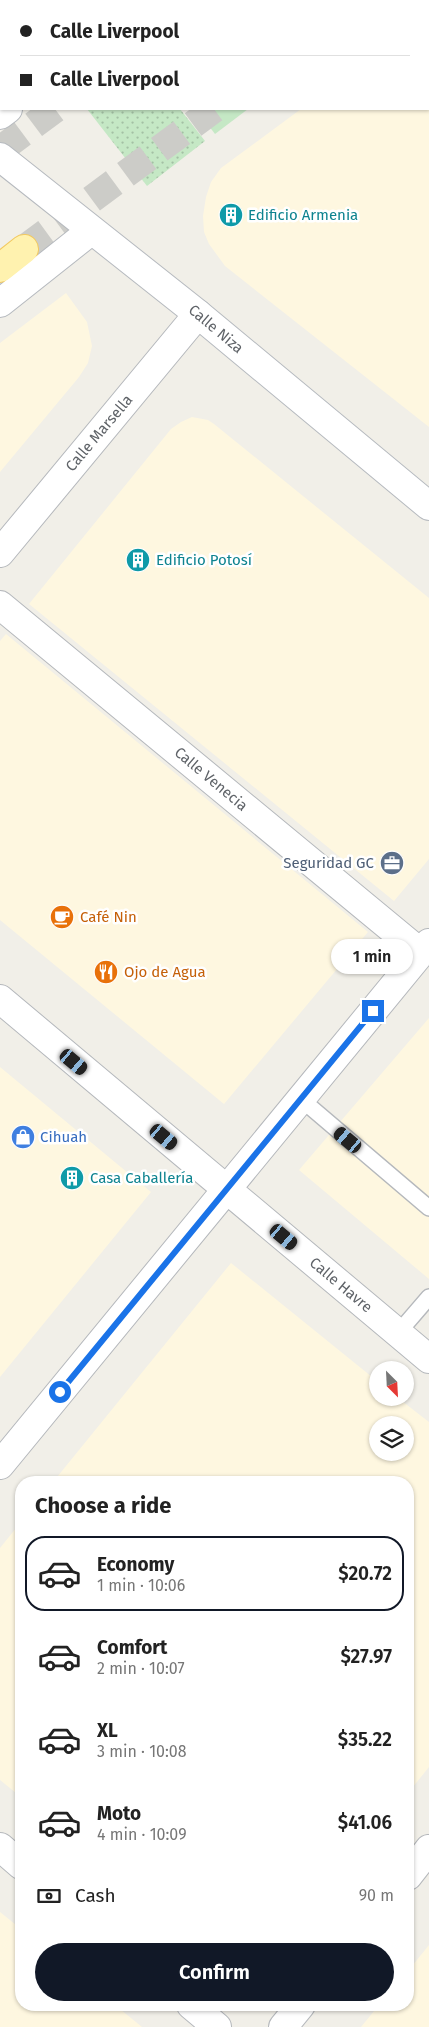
<!DOCTYPE html>
<meta charset="utf-8">
<style>
:root{--surface:#fff;--page:#f6f6f6;--text:#222;--muted:#767676;--line:#e0e0e0;--accent:#111827}
body{margin:0;font-family:"Fira Sans",sans-serif;background:var(--page);color:var(--text);height:100vh;display:flex;flex-direction:column;font-size:19px;white-space:nowrap}
*{box-sizing:border-box;margin:0}
p{font-size:16px;color:var(--muted)}
.icon{flex:none;width:28px;height:28px;fill:none;stroke:currentColor;stroke-width:2;stroke-linecap:round;stroke-linejoin:round}
.map{position:relative;flex:1;overflow:hidden}
.drawer{position:absolute;left:15px;top:1476px;width:399px;height:535px;display:flex;flex-direction:column;background:var(--surface);border-radius:20px;box-shadow:0 1px 4px #0004}
.drawer>*{flex:none}
.guide{position:absolute;left:0px;top:0px;width:430px;height:110px;box-shadow:0 1px 4px #0004;display:grid;align-content:center;height:110px;padding:0 20px;background:var(--surface)}
.needle{width:32px;rotate:156deg}
.buttons{position:absolute;left:369px;top:1361px;display:grid;gap:10px}
.buttons a{display:grid;place-items:center;width:45px;height:45px;border-radius:50%;background:var(--surface);box-shadow:0 1px 4px #0004;font-size:25px}
.end{position:absolute;width:22px;height:22px;margin:-11px;border:6px solid #1a73e8;background:#fff;box-shadow:0 0 0 2px #fff}
.from{border-radius:50%}
.bubble{position:absolute;height:35px;border-radius:18px;background:var(--surface);box-shadow:0 1px 4px #0004;font-size:16px;font-weight:600;line-height:35px;text-align:center}
.car{position:absolute;width:15px;height:30px;margin:-15px -8px;border-radius:6px;box-shadow:0 0 4px 1px #0007;background:linear-gradient(#222 24%,#8ab4d8 0 40%,#222 0 76%,#8ab4d8 0 86%,#222 0)}
.guide b{display:flex;align-items:center;gap:18px;height:48px;font-size:19px}
.guide b+b{border-top:1px solid var(--line)}
.guide i{width:12px;height:12px;background:var(--text)}
ul{padding:0;list-style:none}
li{display:flex;align-items:center;gap:15px;height:75px;margin:0 10px 8px;padding:0 10px;border:2px solid transparent;border-radius:20px}
li div{flex:1}
li b{display:block;font-size:19px}
li em{font-style:normal;font-weight:600}
li.selected{border-color:var(--accent)}
li>.icon{width:45px;height:45px;stroke-width:1.5}
h2{padding:0 20px;font-size:22px;line-height:60px}
.pay{display:flex;align-items:center;gap:12px;height:55px;padding:0 20px;font-size:19px}
.pay p{margin-inline-start:auto}
.primary-button{display:flex;gap:10px;margin-top:auto;padding:10px 20px}
.primary-button a{flex:1;height:58px;border-radius:30px;background:var(--accent);color:#fff;font-size:20px;font-weight:600;line-height:58px;text-align:center}
.map>svg:first-child{display:block}
.commercial{fill:#fef7e0;fill-rule:evenodd}
.grass{fill:#c5e8c5}
.park{fill:url(#park-dots)}
.lines{fill:none;stroke-linecap:round;stroke-linejoin:round}
.primary-tunnel{stroke:#ccccc8;stroke-width:28;stroke-dasharray:28 14;stroke-linecap:butt}
.lane-casing{stroke:#b5b8bc;stroke-width:18}
.street-casing{stroke:#b5b8bc;stroke-width:30}
.secondary-casing{stroke:#b6babf;stroke-width:30}
.primary-casing{stroke:#f2c960;stroke-width:30}
.lane{stroke:#fff;stroke-width:15}
.street{stroke:#fff;stroke-width:28}
.secondary{stroke:#fff;stroke-width:28}
.primary{stroke:#fff2af;stroke-width:28}
.route{stroke:#1a73e8;stroke-width:6}
.labels{text-anchor:middle;stroke-width:5;stroke-linejoin:round;paint-order:stroke}
.culture-label{font-size:15px;fill:#0d838f;stroke:#fff;text-anchor:start}
.street-label{font-size:15px;fill:#5f6368;stroke:#fff}
.service-label{font-size:15px;fill:#4e5e75;stroke:#fff;text-anchor:end}
.food-label{font-size:15px;fill:#c56008;stroke:#fff;text-anchor:start}
.shop-label{font-size:15px;fill:#366cbe;stroke:#fff;text-anchor:start}
</style>
<div class="map">
<svg width="429" height="2027" viewBox="0 0 429 2027">
<defs>
<pattern id="park-dots" width="8" height="8" patternUnits="userSpaceOnUse" patternTransform="scale(1.25)"><rect width="8" height="8" fill="#c5e8c5"/><path d="M2 2h.1M6 6h.1" fill="none" stroke="#a3c0a4" stroke-width="1.8" stroke-linecap="round"/></pattern>
</defs>
<rect width="100%" height="100%" fill="#f1efe8"/>
<path class="commercial" d="M 429,14 L 429,427 L 225,266 L 209,244 L 204,232 L 203,216 L 206,197 L 211,182 L 221,168 L 301,109 L 429,109 Z
M 66,293 L 87,322 L 92,346 L 88,363 L 79,377 L 0,472 L 0,343 Z
M 192,417 L 208,420 L 214,424 L 429,598 L 429,859 L 394,901 L 29,604 L 171,429 L 181,422 Z
M 6,634 L 368,932 L 224,1104 L 0,920 L 0,641 Z
M 429,1018 L 429,1279 L 299,1170 Z
M 0,1067 L 151,1192 L 0,1377 Z
M 231,1263 L 377,1381 L 378,1398 L 398,1398 L 429,1422 L 429,1767 L 408,1793 L 408,1482 L 53,1482 ZM 378,1425 L 405,1425 L 405,1452 L 378,1452 Z
M 21,1522 L 21,1797 L 0,1780 L 0,1548 Z
M 0,1912 L 21,1929 L 21,2005 L 115,2005 L 142,2027 L 0,2027 Z
M 429,1945 L 429,2027 L 361,2027 L 379,2005 L 408,2005 L 408,1971 Z"/>
<path class="grass" d="M 196,109 L 248,109 L 215,134 Z"/>
<path class="park" d="M 87,109 L 180,109 L 205,141 L 147,186 Z"/>
<g class="lines">
<path class="primary-tunnel" d="M 200,1 L 201,0
M 359,1 L 361,0
M 0,150 L 55,109
M 24,249 L 214,109"/>
<g class="lane-casing">
<path id="lane" d="M 301,1099 L 429,1208
M 398,1333 L 429,1297"/>
</g>
<g class="street-casing">
<path id="street" d="M 0,553 L 198,314
M 0,605 L 421,953
M 0,999 L 429,1359
M 0,1465 L 429,943
M 0,1847 L 21,1865
M 408,1876 L 429,1849
M 191,2005 L 217,2027
M 283,2027 L 301,2005"/>
</g>
<g class="secondary-casing">
<path id="secondary" d="M 152,1 L 154,0
M 0,115 L 8,109
M 0,157 L 198,314 L 429,506
M 0,303 L 92,230"/>
</g>
<g class="primary-casing">
<path id="primary" d="M 0,268 L 24,249"/>
</g>
<use href="#lane" class="lane"/>
<use href="#street" class="street"/>
<use href="#secondary" class="secondary"/>
<use href="#primary" class="primary"/>
</g>
<g class="lines">
<path class="route" d="M 60,1392 L 373,1011"/>
</g>
<defs>
<g id="building-disc" transform="scale(1.25)"><circle r="9.5" fill="#0f9aa8" stroke="#fff"/><path d="M-4-6H4V6H1V3H-1V6H-4ZM-2.5-4.3h1.7v1.8h-1.7ZM.8-4.3h1.7v1.8H.8ZM-2.5-1h1.7V.8h-1.7ZM.8-1h1.7V.8H.8Z" fill="#fff"/></g>
<g id="office-disc" transform="scale(1.25)"><circle r="9.5" fill="#5c6f8a" stroke="#fff"/><path d="M-6-3h4V-5.5h4V-3h4V5H-6ZM-1-4.5V-3h2v-1.5ZM-6 0V1H6V0Z" fill="#fff"/></g>
<g id="cafe-disc" transform="scale(1.25)"><circle r="9.5" fill="#e8710a" stroke="#fff"/><path d="M-5.5-4.5H6V0H3Q3 3.5 0 3.5H-2.5Q-5.5 3.5-5.5 0ZM3-3.2v2h1.7v-2ZM-6 4.5H4V6H-6Z" fill="#fff"/></g>
<g id="restaurant-disc" transform="scale(1.25)"><circle r="9.5" fill="#e8710a" stroke="#fff"/><path d="M-5-6h1v4h1v-4h1v4h1v-4h1v5L-1.5 .5V6h-2V.5L-5-1ZM5-6V6H3V1.5H1.5Q1.5-4 5-6Z" fill="#fff"/></g>
<g id="shop-disc" transform="scale(1.25)"><circle r="9.5" fill="#3f7fe0" stroke="#fff"/><path d="M-5-2.5h2.3a2.7 3.5 0 0 1 5.4 0H5L5.5 6h-11ZM-1.5-2.5h3a1.5 2.3 0 0 0-3 0Z" fill="#fff"/></g>
</defs>
<g fill-rule="evenodd">
<use href="#building-disc" x="231" y="215"/>
<use href="#building-disc" x="138" y="560"/>
<use href="#office-disc" x="392" y="863"/>
<use href="#cafe-disc" x="62" y="917"/>
<use href="#restaurant-disc" x="106" y="972"/>
<use href="#shop-disc" x="23" y="1137"/>
<use href="#building-disc" x="72" y="1178"/>
</g>
<g class="labels">
<g class="culture-label">
<text x="248" y="220">Edificio Armenia</text>
<text x="156" y="565">Edificio Potosí</text>
<text x="90" y="1183">Casa Caballería</text>
</g>
<g class="street-label">
<text transform="translate(216 329) rotate(40)" y="5">Calle Niza</text>
<text transform="translate(99 433) rotate(-50)" y="5">Calle Marsella</text>
<text transform="translate(211 779) rotate(40)" y="5">Calle Venecia</text>
<text transform="translate(341 1285) rotate(40)" y="5">Calle Havre</text>
</g>
<g class="service-label">
<text x="374" y="868">Seguridad GC</text>
</g>
<g class="food-label">
<text x="80" y="922">Café Nin</text>
<text x="124" y="977">Ojo de Agua</text>
</g>
<g class="shop-label">
<text x="40" y="1142">Cihuah</text>
</g>
</g>
</svg>
<div class="buttons">
<a><svg class="needle" viewBox="-14 -14 28 28"><path d="M0-13l5 13h-10z" fill="#e53935"/><path d="M0 13l5-13h-10z" fill="#767676"/></svg></a>
<a><svg class="icon" aria-label="layers" viewBox="0 0 24 24"><path d="M12 4l9 5-9 5-9-5zM3 14l9 5 9-5"/></svg></a>
</div>
<i class="end from" style="left:60px;top:1392px"></i>
<i class="end" style="left:373px;top:1011px"></i>
<div class="bubble" style="left:331px;top:939px;width:82px">1 min</div>
<i class="car" style="left:74px;top:1062px;rotate:130deg"></i>
<i class="car" style="left:164px;top:1137px;rotate:130deg"></i>
<i class="car" style="left:348px;top:1140px;rotate:310deg"></i>
<i class="car" style="left:284px;top:1237px;rotate:130deg"></i>
<div class="guide">
<b><i class="from"></i>Calle Liverpool</b>
<b><i></i>Calle Liverpool</b>
</div>
<section class="drawer">
<h2>Choose a ride</h2>
<ul>
<li class="selected"><svg class="icon" aria-label="car" viewBox="0 0 24 24"><path d="M5 17H2v-5l4-1 3-4h7l3 4 3 1v5h-3M9 17h6M6 11h13"/><circle cx="7" cy="17" r="2"/><circle cx="17" cy="17" r="2"/></svg><div><b>Economy</b><p>1 min · 10:06</p></div><em>$20.72</em></li>
<li><svg class="icon" aria-label="car" viewBox="0 0 24 24"><path d="M5 17H2v-5l4-1 3-4h7l3 4 3 1v5h-3M9 17h6M6 11h13"/><circle cx="7" cy="17" r="2"/><circle cx="17" cy="17" r="2"/></svg><div><b>Comfort</b><p>2 min · 10:07</p></div><em>$27.97</em></li>
<li><svg class="icon" aria-label="car" viewBox="0 0 24 24"><path d="M5 17H2v-5l4-1 3-4h7l3 4 3 1v5h-3M9 17h6M6 11h13"/><circle cx="7" cy="17" r="2"/><circle cx="17" cy="17" r="2"/></svg><div><b>XL</b><p>3 min · 10:08</p></div><em>$35.22</em></li>
<li><svg class="icon" aria-label="car" viewBox="0 0 24 24"><path d="M5 17H2v-5l4-1 3-4h7l3 4 3 1v5h-3M9 17h6M6 11h13"/><circle cx="7" cy="17" r="2"/><circle cx="17" cy="17" r="2"/></svg><div><b>Moto</b><p>4 min · 10:09</p></div><em>$41.06</em></li>
</ul>
<div class="pay"><svg class="icon" aria-label="cash" viewBox="0 0 24 24"><path d="M3 7h18v10H3z"/><circle cx="12" cy="12" r="2"/></svg>Cash<p>90 m</p></div>
<div class="primary-button"><a>Confirm</a></div>
</section>
</div>
